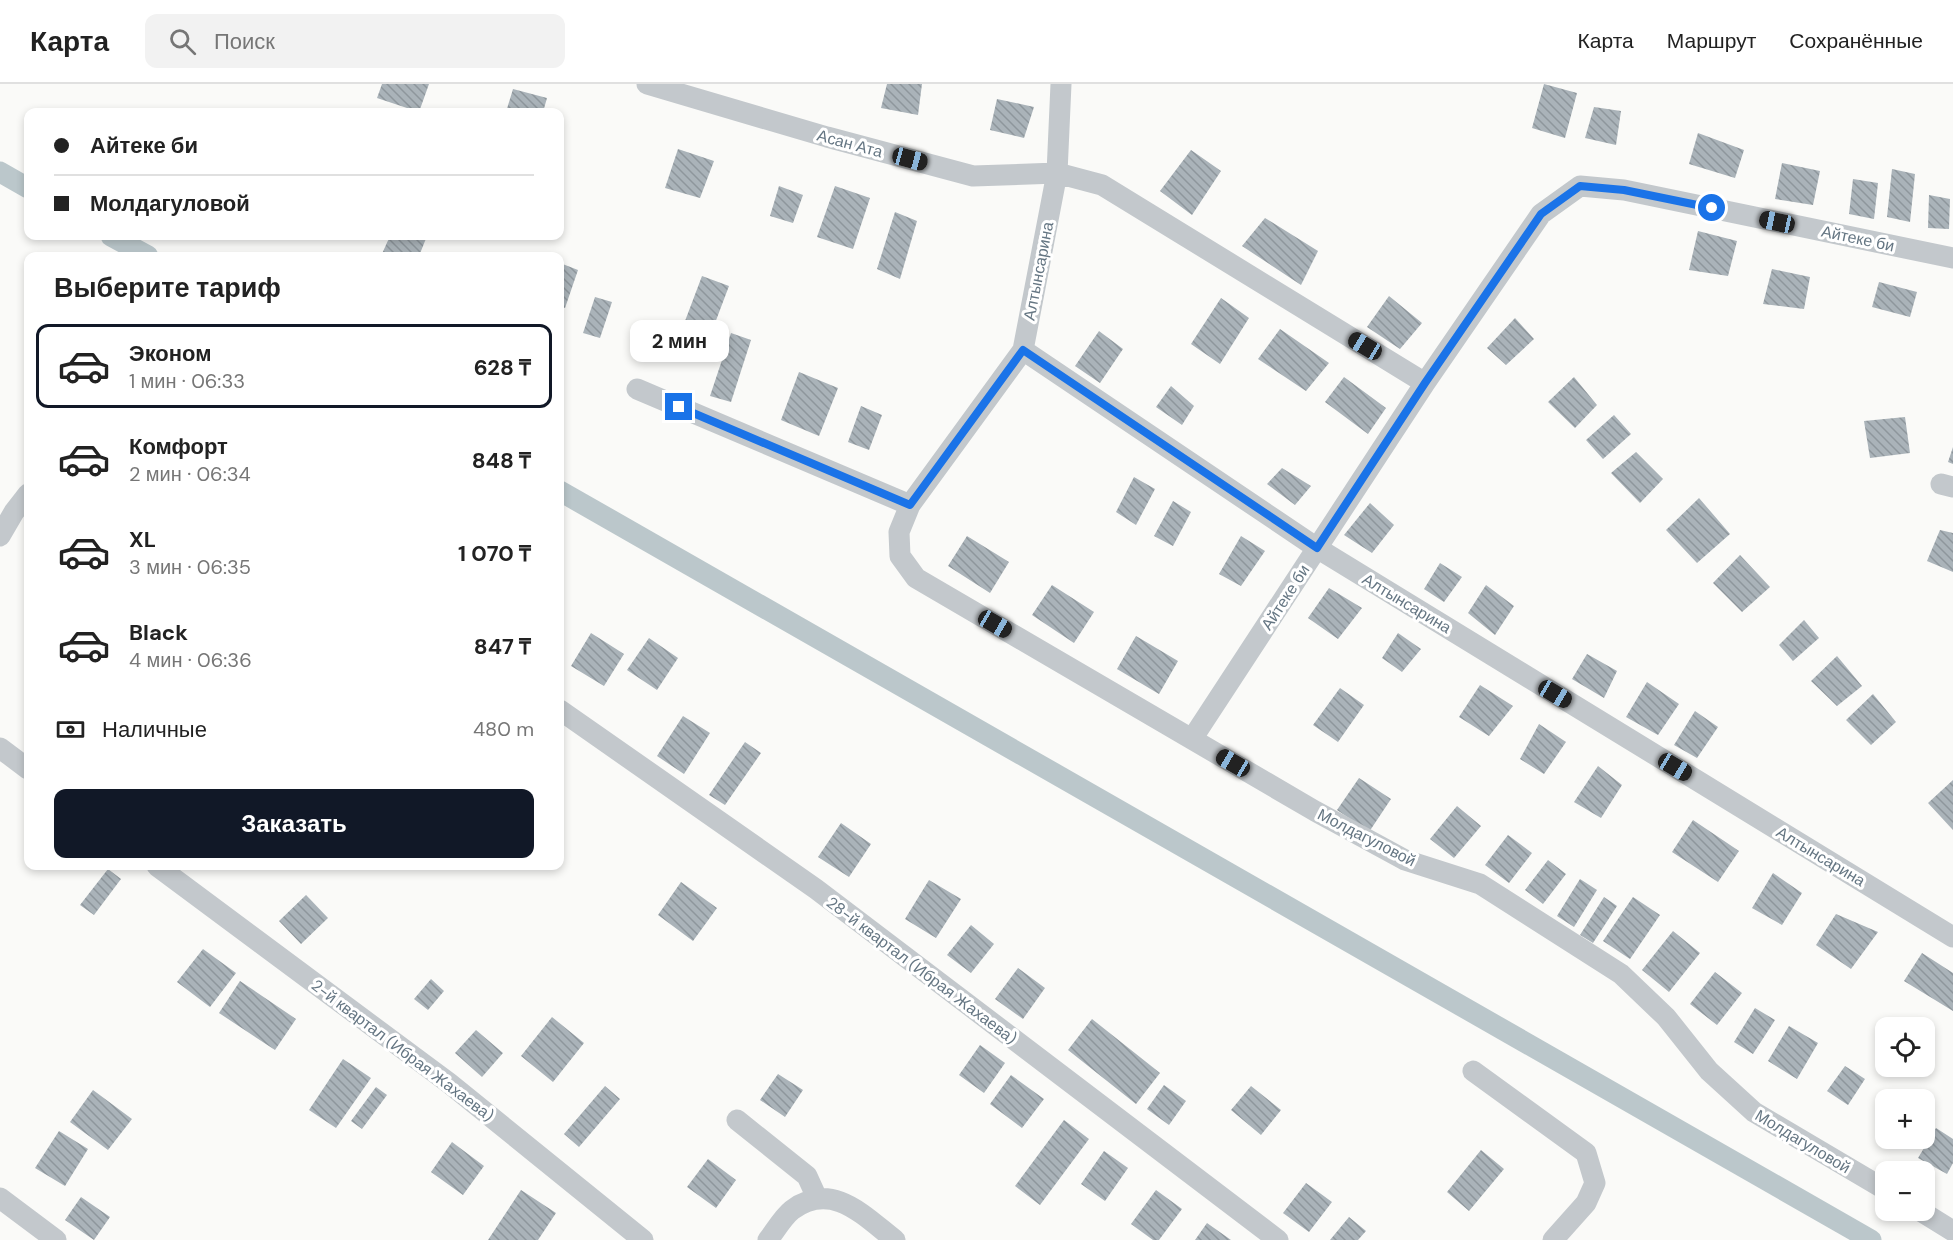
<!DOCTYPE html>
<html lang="ru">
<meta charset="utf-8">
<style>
:root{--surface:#fff;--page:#f2f2f2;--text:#222;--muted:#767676;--line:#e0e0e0;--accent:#111827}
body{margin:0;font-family:"DM Sans",sans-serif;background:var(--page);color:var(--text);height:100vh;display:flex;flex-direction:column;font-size:22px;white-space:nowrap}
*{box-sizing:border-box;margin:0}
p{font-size:20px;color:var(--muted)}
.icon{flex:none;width:33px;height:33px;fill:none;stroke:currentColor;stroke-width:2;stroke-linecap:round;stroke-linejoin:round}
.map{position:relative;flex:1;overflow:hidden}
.drawer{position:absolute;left:24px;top:168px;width:540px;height:618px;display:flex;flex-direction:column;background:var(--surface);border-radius:12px;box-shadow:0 3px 9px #0003}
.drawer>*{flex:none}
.hud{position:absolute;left:24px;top:24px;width:540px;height:132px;border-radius:12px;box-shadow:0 3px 9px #0003;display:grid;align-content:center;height:132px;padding:0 30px;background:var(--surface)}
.fabs{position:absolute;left:1875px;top:933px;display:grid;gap:12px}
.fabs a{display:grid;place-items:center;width:60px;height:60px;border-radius:12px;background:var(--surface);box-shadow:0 3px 9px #0003;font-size:30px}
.end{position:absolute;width:27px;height:27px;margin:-14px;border:8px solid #1a73e8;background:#fff;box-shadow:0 0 0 3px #fff}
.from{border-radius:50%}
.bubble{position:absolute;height:42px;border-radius:12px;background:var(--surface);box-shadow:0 3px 9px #0003;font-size:20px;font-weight:700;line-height:42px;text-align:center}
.car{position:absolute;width:18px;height:36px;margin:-18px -9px;border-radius:8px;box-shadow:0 0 4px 2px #0007;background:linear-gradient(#222 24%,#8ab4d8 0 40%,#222 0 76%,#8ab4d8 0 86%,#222 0)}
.hud b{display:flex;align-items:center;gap:21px;height:57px;font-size:22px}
.hud b+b{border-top:2px solid var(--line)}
.hud i{width:15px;height:15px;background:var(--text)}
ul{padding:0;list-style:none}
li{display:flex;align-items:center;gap:18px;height:84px;margin:0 12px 9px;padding:0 18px;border:3px solid transparent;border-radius:12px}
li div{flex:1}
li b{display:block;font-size:22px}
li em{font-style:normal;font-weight:700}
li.on{border-color:var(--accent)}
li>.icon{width:54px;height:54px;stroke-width:1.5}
h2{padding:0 30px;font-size:27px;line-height:72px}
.pay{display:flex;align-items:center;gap:15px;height:66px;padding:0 30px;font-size:22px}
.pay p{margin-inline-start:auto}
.cta{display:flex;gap:12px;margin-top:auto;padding:12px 30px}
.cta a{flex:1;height:69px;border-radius:12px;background:var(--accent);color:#fff;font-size:24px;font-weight:700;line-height:69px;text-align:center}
header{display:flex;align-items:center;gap:36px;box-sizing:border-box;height:84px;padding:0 30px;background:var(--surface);border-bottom:2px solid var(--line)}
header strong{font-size:28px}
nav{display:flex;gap:33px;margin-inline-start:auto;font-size:21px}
.search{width:420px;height:54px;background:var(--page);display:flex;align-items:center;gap:15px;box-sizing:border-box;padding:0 21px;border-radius:12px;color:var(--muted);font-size:22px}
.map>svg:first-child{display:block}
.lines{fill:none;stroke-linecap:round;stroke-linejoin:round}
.canal{stroke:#bbc7cb;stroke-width:21}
.building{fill:url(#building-back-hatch)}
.street{stroke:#c3c8cc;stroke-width:21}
.route{stroke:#1a73e8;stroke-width:8}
.labels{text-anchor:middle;stroke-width:6;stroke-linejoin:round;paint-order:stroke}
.street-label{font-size:16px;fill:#657683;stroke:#fff}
</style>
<header>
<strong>Карта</strong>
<div class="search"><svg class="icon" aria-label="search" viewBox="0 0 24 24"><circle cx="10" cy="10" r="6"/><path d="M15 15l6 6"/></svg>Поиск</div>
<nav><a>Карта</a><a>Маршрут</a><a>Сохранённые</a></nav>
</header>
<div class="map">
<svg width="1953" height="1156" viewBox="0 0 1953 1156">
<defs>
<pattern id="building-back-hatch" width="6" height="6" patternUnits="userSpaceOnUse" patternTransform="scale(1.5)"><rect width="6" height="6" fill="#aab3b9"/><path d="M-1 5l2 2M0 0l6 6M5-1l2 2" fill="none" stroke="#8e969c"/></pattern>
</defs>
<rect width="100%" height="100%" fill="#fafaf8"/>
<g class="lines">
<path class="canal" d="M 0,88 L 28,104
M 111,152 L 148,172
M 560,407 L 1871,1156"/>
</g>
<path class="building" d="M 382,0 L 429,0 L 419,28 L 377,14 Z
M 887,0 L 922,0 L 918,31 L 881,24 Z
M 1544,0 L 1577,9 L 1565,54 L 1532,44 Z
M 513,5 L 547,14 L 543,28 L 506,28 Z
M 997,15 L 1034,23 L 1024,54 L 990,46 Z
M 1594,23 L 1621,27 L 1616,61 L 1585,54 Z
M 1698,49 L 1744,66 L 1735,94 L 1689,80 Z
M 678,65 L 714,77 L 700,114 L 665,104 Z
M 1191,66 L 1221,87 L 1192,131 L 1160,107 Z
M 1782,79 L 1820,87 L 1813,121 L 1775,115 Z
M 1892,85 L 1915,90 L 1910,138 L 1887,133 Z
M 1853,95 L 1878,99 L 1874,135 L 1849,130 Z
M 779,102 L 803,111 L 793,139 L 770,132 Z
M 835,102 L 870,114 L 853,165 L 817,153 Z
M 1929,111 L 1950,115 L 1949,145 L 1928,144 Z
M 895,128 L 917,137 L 900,195 L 877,185 Z
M 1265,134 L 1318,167 L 1301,201 L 1242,162 Z
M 1698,147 L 1737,157 L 1728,192 L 1689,186 Z
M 390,152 L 427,152 L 419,172 L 381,172 Z
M 560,179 L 578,186 L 565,224 L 560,223 Z
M 1772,185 L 1810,193 L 1804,225 L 1763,220 Z
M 702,192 L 729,202 L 712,247 L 685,237 Z
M 1879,198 L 1917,208 L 1910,233 L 1872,223 Z
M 1389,212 L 1422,239 L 1400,265 L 1367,243 Z
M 595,213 L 612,218 L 600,254 L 583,249 Z
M 1221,214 L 1249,234 L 1220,280 L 1191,260 Z
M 1515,234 L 1534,255 L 1506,281 L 1487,264 Z
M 1280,245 L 1329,279 L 1306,307 L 1258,275 Z
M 1099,247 L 1123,265 L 1100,299 L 1075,282 Z
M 731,249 L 751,256 L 731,318 L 710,312 Z
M 799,288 L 838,304 L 819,352 L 781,336 Z
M 1344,293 L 1386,324 L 1368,350 L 1325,318 Z
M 1574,293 L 1597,321 L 1575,344 L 1548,318 Z
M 1171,302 L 1194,322 L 1182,341 L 1156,323 Z
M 861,322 L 882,331 L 869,366 L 848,358 Z
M 1614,331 L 1631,350 L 1603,375 L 1586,356 Z
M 1905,333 L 1910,369 L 1870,374 L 1864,337 Z
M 1953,363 L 1953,380 L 1948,378 Z
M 1636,368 L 1663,395 L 1640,419 L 1611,389 Z
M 1282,384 L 1311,402 L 1295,421 L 1267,400 Z
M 1134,393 L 1155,405 L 1136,441 L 1116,428 Z
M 1699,414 L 1730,450 L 1697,479 L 1666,446 Z
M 1173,417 L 1191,428 L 1173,462 L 1154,452 Z
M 1370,419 L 1394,441 L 1372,469 L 1344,451 Z
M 1940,446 L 1953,449 L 1953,488 L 1927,477 Z
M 967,452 L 1009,478 L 990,509 L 948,482 Z
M 1241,452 L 1265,467 L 1241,502 L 1219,490 Z
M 1740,471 L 1770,503 L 1742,528 L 1713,499 Z
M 1440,479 L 1462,493 L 1444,518 L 1424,505 Z
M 1052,501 L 1094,528 L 1074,559 L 1032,531 Z
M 1486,501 L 1514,522 L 1495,551 L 1468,529 Z
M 1329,504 L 1362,524 L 1338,555 L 1308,534 Z
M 1804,536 L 1819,554 L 1793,577 L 1779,561 Z
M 591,549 L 624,570 L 604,602 L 571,582 Z
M 1398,549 L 1421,565 L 1402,588 L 1382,574 Z
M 1136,552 L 1178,577 L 1159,610 L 1117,585 Z
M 649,554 L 678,574 L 657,606 L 627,586 Z
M 1587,570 L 1617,587 L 1604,614 L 1572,595 Z
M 1837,572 L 1862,602 L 1837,622 L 1811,597 Z
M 1647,598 L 1679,620 L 1658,651 L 1626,633 Z
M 1480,601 L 1513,622 L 1489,652 L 1459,633 Z
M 1340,604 L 1364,621 L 1338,658 L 1313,641 Z
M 1873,610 L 1896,638 L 1871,661 L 1846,636 Z
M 1695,627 L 1718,643 L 1697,674 L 1674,661 Z
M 683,632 L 710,649 L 684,690 L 657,672 Z
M 1539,640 L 1566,658 L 1544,690 L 1520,675 Z
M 745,658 L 761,669 L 725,721 L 709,711 Z
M 1598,682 L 1622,701 L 1601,734 L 1574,718 Z
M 1359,694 L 1391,715 L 1369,748 L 1337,726 Z
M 1953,696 L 1953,746 L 1928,719 Z
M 1457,722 L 1481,742 L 1454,774 L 1430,755 Z
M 1693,736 L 1739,767 L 1718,798 L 1672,768 Z
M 841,739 L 871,760 L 849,793 L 818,773 Z
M 1508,751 L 1532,769 L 1509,799 L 1485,781 Z
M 1548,776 L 1566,790 L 1543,820 L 1525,806 Z
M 108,785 L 121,795 L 94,831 L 80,821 Z
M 1773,789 L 1802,809 L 1782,841 L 1752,824 Z
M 1580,795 L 1597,806 L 1574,843 L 1557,832 Z
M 929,796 L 961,815 L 936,854 L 905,835 Z
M 681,798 L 717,824 L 693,857 L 658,831 Z
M 306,811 L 328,834 L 301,860 L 279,837 Z
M 1604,813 L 1617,822 L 1593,859 L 1580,851 Z
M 1633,813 L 1660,831 L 1630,875 L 1603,857 Z
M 1836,830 L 1878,848 L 1851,885 L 1816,861 Z
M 971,841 L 994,860 L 971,889 L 947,871 Z
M 1673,847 L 1700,869 L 1669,908 L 1642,886 Z
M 203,865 L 236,889 L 210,923 L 177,898 Z
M 1922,869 L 1953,889 L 1953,927 L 1904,897 Z
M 1018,884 L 1045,904 L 1023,935 L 995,915 Z
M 1715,888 L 1742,909 L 1717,941 L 1690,920 Z
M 431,895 L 444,907 L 428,926 L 414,915 Z
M 240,897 L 296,935 L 275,966 L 219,929 Z
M 1755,924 L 1775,936 L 1753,970 L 1734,958 Z
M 552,933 L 584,959 L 553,998 L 521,972 Z
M 1092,935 L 1160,989 L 1136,1020 L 1068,966 Z
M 1789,942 L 1818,959 L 1797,995 L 1768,977 Z
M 476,946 L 503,969 L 482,993 L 455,969 Z
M 980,961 L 1005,979 L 984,1009 L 959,991 Z
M 343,975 L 371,994 L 336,1044 L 309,1026 Z
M 1845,982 L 1865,995 L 1848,1021 L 1827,1007 Z
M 778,990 L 803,1006 L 785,1033 L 760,1016 Z
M 1011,991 L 1044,1015 L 1022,1044 L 990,1020 Z
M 1164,1001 L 1186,1017 L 1169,1041 L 1147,1025 Z
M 605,1002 L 620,1015 L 579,1063 L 564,1050 Z
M 1251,1002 L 1281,1026 L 1261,1051 L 1231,1026 Z
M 376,1003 L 387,1011 L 362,1045 L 351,1037 Z
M 93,1006 L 132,1035 L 108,1066 L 70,1038 Z
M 1064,1036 L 1089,1055 L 1040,1121 L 1015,1102 Z
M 1936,1044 L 1953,1055 L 1953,1079 L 1947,1090 L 1918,1074 Z
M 59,1047 L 88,1065 L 65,1102 L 35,1084 Z
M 452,1058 L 484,1082 L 463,1111 L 431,1088 Z
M 1481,1066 L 1504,1085 L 1469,1127 L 1447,1108 Z
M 1104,1067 L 1128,1084 L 1105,1117 L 1081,1100 Z
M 708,1075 L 736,1096 L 716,1124 L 687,1103 Z
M 1306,1099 L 1332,1118 L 1309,1148 L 1283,1129 Z
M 521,1106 L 556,1129 L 538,1156 L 488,1156 Z
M 1156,1106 L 1182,1125 L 1159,1156 L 1153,1156 L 1131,1140 Z
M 81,1113 L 110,1133 L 94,1156 L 65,1136 Z
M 1349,1133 L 1366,1147 L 1358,1156 L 1330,1156 Z
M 1207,1139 L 1231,1156 L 1195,1156 Z"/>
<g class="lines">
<path class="street" d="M 647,0 L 827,53 L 973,92 L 1057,89 L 1102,101 L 1425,299
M 1061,0 L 1057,89 L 1023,266 L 910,421 L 899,448 L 900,472 L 916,494 L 1315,727 L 1405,776 L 1480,800 L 1621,890 L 1666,933 L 1709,987 L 1754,1028 L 1886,1106
M 1023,266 L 1317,464 L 1953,853
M 637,305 L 910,421
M 1941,400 L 1953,403
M 0,452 L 14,428 L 28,410
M 560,626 L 816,805 L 1278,1156
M 1192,655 L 1425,299 L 1541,130 L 1580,102 L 1624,106 L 1953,174
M 0,664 L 28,685
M 157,782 L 449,999 L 643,1156
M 1473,987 L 1586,1069 L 1595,1099 L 1586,1119 L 1553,1156
M 737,1036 L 807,1092 L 817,1114
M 0,1114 L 56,1156
M 1919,1126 L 1953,1147
M 768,1156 C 775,1147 783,1133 792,1126 C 832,1096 864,1132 895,1156"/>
</g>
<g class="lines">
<path class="route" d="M 679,323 L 910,421 L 1023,266 L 1317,464 L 1425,299 L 1541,130 L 1580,102 L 1624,106 L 1712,124"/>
</g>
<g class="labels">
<g class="street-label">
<text transform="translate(850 59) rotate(15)" y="6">Асан Ата</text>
<text transform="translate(1858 154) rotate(12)" y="6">Айтеке би</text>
<text transform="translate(1038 187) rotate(-79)" y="6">Алтынсарина</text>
<text transform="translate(1285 513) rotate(-57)" y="6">Айтеке би</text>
<text transform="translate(1407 519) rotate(31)" y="6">Алтынсарина</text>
<text transform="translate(1367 753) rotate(27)" y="6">Молдагуловой</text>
<text transform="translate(1821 772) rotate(31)" y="6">Алтынсарина</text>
<text transform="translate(922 886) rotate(37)" y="6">28-й квартал (Ибрая Жахаева)</text>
<text transform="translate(403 966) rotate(37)" y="6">2-й квартал (Ибрая Жахаева)</text>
<text transform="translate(1803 1057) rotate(31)" y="6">Молдагуловой</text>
</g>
</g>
</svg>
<div class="fabs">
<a><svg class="icon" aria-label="locate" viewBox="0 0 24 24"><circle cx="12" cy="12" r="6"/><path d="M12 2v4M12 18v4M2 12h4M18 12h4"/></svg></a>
<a>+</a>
<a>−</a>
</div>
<i class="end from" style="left:1712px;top:124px"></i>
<i class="end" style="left:679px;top:323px"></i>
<div class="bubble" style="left:630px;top:236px;width:99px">2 мин</div>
<i class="car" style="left:910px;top:75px;rotate:105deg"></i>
<i class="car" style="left:1777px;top:138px;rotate:282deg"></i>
<i class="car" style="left:1365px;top:262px;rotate:301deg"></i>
<i class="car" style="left:995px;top:540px;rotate:120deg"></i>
<i class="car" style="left:1555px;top:610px;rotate:121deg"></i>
<i class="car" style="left:1233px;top:679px;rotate:300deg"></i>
<i class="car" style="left:1675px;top:683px;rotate:121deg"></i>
<div class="hud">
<b><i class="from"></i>Айтеке би</b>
<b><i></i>Молдагуловой</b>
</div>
<section class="drawer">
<h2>Выберите тариф</h2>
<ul>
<li class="on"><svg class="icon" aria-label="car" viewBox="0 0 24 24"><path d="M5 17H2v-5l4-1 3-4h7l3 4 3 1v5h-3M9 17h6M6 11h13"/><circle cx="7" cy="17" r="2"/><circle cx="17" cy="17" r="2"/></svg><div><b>Эконом</b><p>1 мин · 06:33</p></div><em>628 ₸</em></li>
<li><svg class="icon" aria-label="car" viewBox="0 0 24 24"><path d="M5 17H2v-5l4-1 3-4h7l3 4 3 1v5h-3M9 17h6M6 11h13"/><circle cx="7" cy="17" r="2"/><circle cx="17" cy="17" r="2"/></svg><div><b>Комфорт</b><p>2 мин · 06:34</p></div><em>848 ₸</em></li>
<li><svg class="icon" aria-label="car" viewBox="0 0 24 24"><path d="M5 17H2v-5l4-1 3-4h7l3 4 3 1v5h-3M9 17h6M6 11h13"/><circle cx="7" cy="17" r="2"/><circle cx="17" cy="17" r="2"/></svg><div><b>XL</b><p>3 мин · 06:35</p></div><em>1 070 ₸</em></li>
<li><svg class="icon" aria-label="car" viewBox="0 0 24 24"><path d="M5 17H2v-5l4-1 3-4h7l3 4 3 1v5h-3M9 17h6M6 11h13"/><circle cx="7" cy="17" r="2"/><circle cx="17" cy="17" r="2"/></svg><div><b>Black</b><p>4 мин · 06:36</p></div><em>847 ₸</em></li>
</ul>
<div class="pay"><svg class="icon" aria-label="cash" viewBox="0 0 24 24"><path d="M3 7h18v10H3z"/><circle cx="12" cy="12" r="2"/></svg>Наличные<p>480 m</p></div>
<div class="cta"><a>Заказать</a></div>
</section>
</div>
